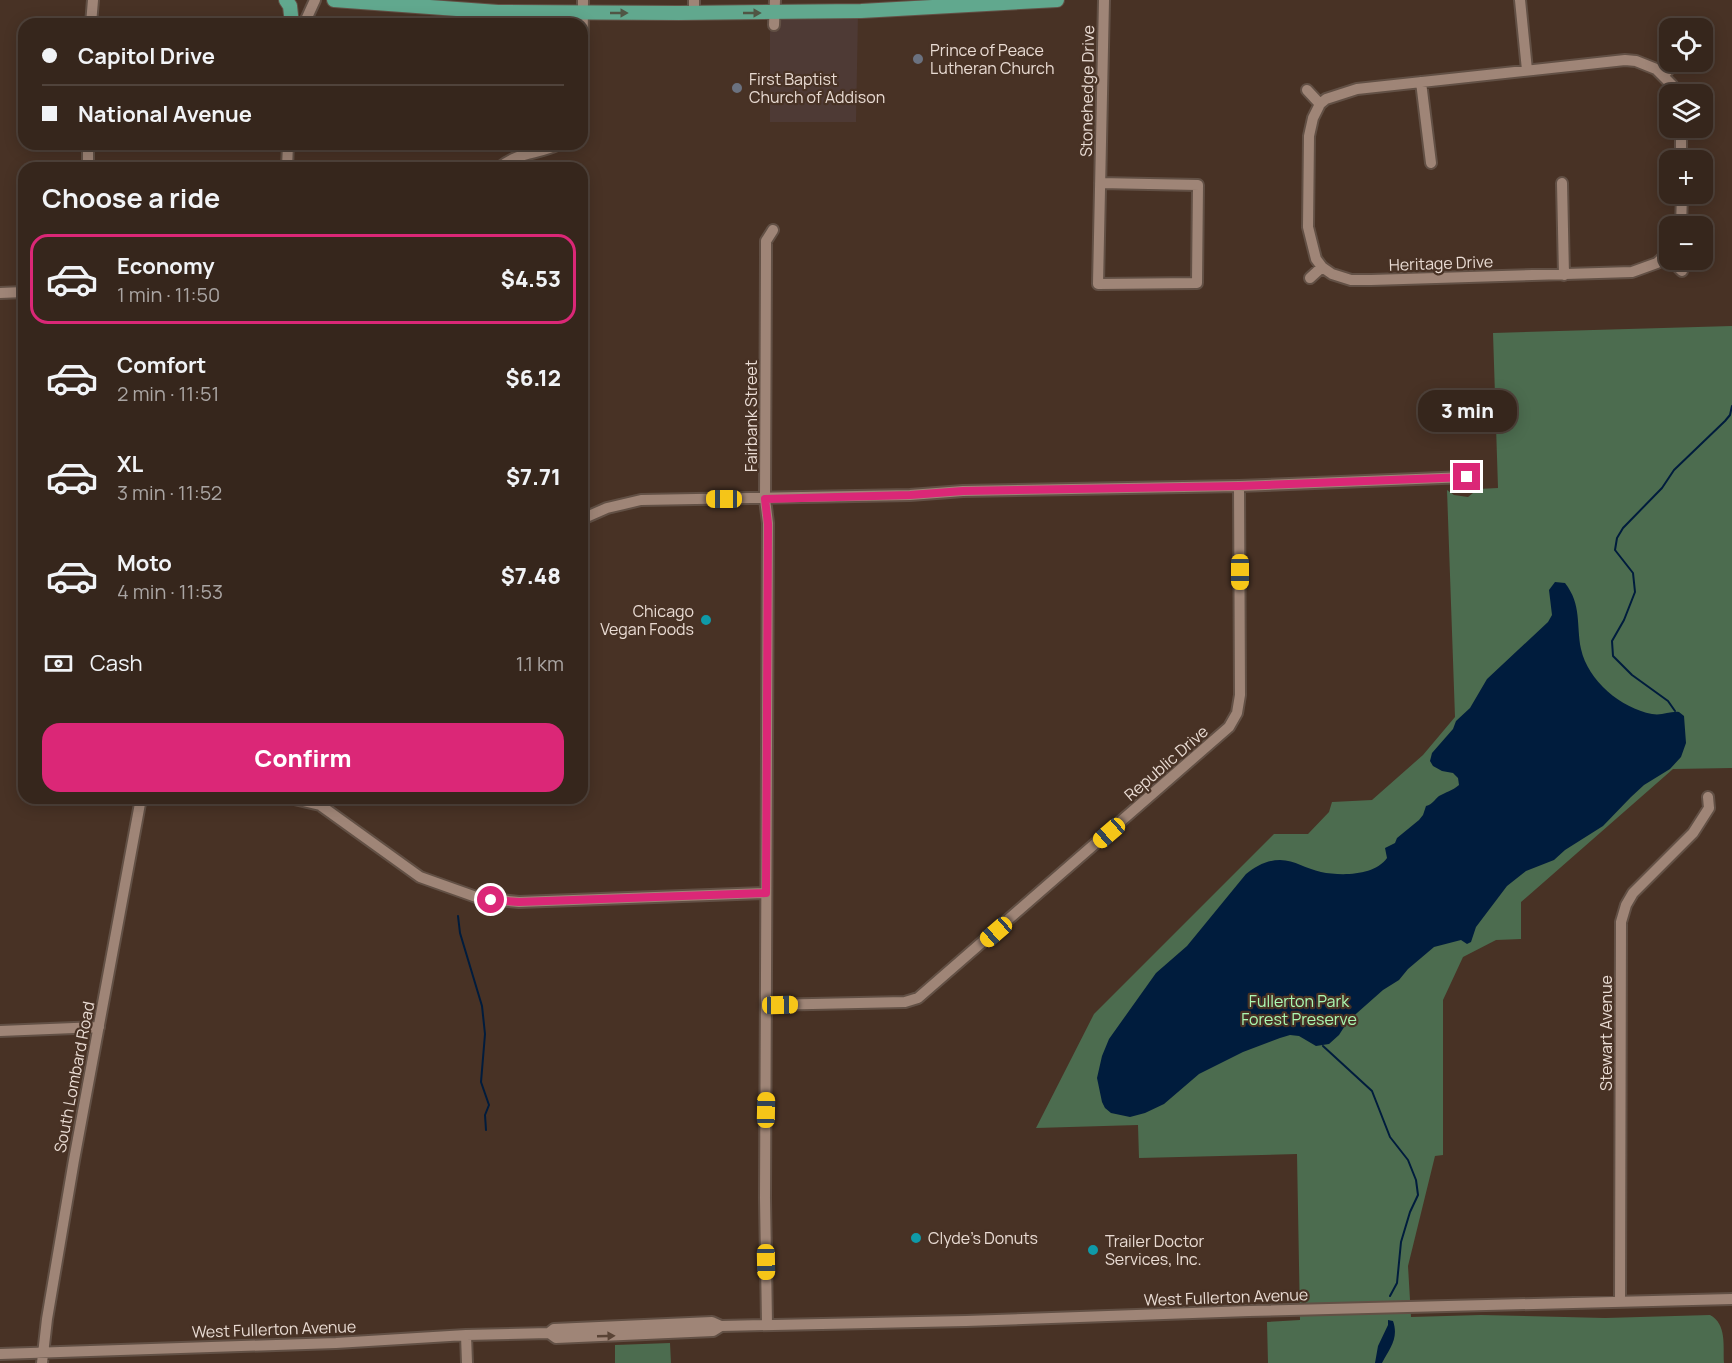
<!DOCTYPE html>
<meta charset="utf-8">
<style>
:root{--surface:#36261c;--page:#413229;--text:#f1f3f6;--muted:#aaa5a3;--line:#50433b;--accent:#db2777}
body{margin:0;font-family:Manrope,sans-serif;background:var(--page);color:var(--text);height:100vh;display:flex;flex-direction:column;font-size:22px;white-space:nowrap}
*{box-sizing:border-box;margin:0}
p{font-size:20px;color:var(--muted)}
.icon{flex:none;width:33px;height:33px;fill:none;stroke:currentColor;stroke-width:2;stroke-linecap:round;stroke-linejoin:round}
.map{position:relative;flex:1;overflow:hidden}
.panel{position:absolute;left:18px;top:162px;width:570px;height:642px;display:flex;flex-direction:column;background:var(--surface);border-radius:18px;box-shadow:0 3px 15px #0003,0 0 0 2px var(--line)}
.panel>*{flex:none}
.top-card{position:absolute;left:18px;top:18px;width:570px;height:132px;border-radius:18px;box-shadow:0 3px 15px #0003,0 0 0 2px var(--line);display:grid;align-content:center;height:132px;padding:0 24px;background:var(--surface)}
.buttons{position:absolute;left:1659px;top:18px;display:grid;gap:12px}
.buttons a{display:grid;place-items:center;width:54px;height:54px;border-radius:12px;background:var(--surface);box-shadow:0 3px 15px #0003,0 0 0 2px var(--line);font-size:30px}
.end{position:absolute;width:27px;height:27px;margin:-14px;border:8px solid #db2777;background:#fff;box-shadow:0 0 0 3px #fff}
.from{border-radius:50%}
.bubble{position:absolute;height:42px;border-radius:18px;background:var(--surface);box-shadow:0 3px 15px #0003,0 0 0 2px var(--line);font-size:20px;font-weight:800;line-height:42px;text-align:center}
.car{position:absolute;width:18px;height:36px;margin:-18px -9px;border-radius:8px;box-shadow:0 0 4px 2px #0007;background:linear-gradient(#f5c518 24%,#345 0 40%,#f5c518 0 76%,#345 0 86%,#f5c518 0)}
.top-card b{display:flex;align-items:center;gap:21px;height:57px;font-size:22px}
.top-card b+b{border-top:2px solid var(--line)}
.top-card i{width:15px;height:15px;background:var(--text)}
ul{padding:0;list-style:none}
li{display:flex;align-items:center;gap:18px;height:90px;margin:0 12px 9px;padding:0 12px;border:3px solid transparent;border-radius:18px}
li div{flex:1}
li b{display:block;font-size:22px}
li em{font-style:normal;font-weight:800}
li.active{border-color:var(--accent)}
li>.icon{width:54px;height:54px;stroke-width:1.5}
h2{padding:0 24px;font-size:27px;line-height:72px}
.pay{display:flex;align-items:center;gap:15px;height:66px;padding:0 24px;font-size:22px}
.pay p{margin-inline-start:auto}
.primary-button{display:flex;gap:12px;margin-top:auto;padding:12px 24px}
.primary-button a{flex:1;height:69px;border-radius:18px;background:var(--accent);color:#fff;font-size:24px;font-weight:800;line-height:69px;text-align:center}
.map>svg:first-child{display:block}
.commercial{fill:#4e3a35}
.green{fill:#4c6c4f}
.water{fill:#001c3d}
.lines{fill:none;stroke-linecap:round;stroke-linejoin:round}
.stream{stroke:#001c3d;stroke-width:2}
.minor-casing{stroke:#625045;stroke-width:14}
.major-casing{stroke:#625045;stroke-width:16}
.minor{stroke:#9f8577;stroke-width:10}
.major{stroke:#61a88e;stroke-width:14}
.oneway{fill:#505544}
.oneway2{fill:#594335}
.route{stroke:#db2777;stroke-width:8}
.worship-dot{fill:#6b7280;stroke:#483225;stroke-width:2}
.culture-dot{fill:#0f9aa8;stroke:#483225;stroke-width:2}
.labels{text-anchor:middle;stroke-width:4.5;stroke-linejoin:round;paint-order:stroke}
.poi-label{font-size:16px;fill:#e9dbd3;stroke:#483225;text-anchor:start}
.street-label{font-size:16px;fill:#e9dbd3;stroke:#483225}
.park-label{font-size:16px;fill:#abf8b2;stroke:#483225}
</style>
<div class="map">
<svg width="1732" height="1363" viewBox="0 0 1732 1363">
<rect width="100%" height="100%" fill="#483225"/>
<path class="commercial" d="M 858,14 L 856,122 L 770,122 L 770,15 Z"/>
<path class="green" d="M 1732,326 L 1732,768 L 1673,769 L 1521,902 L 1521,939 L 1496,940 L 1463,957 L 1443,1000 L 1443,1155 L 1435,1156 L 1408,1266 L 1411,1317 L 1481,1315 L 1605,1318 L 1710,1315 C 1727,1324 1723,1346 1724,1363 L 1268,1363 L 1267,1322 L 1300,1320 L 1297,1154 L 1139,1158 L 1138,1125 L 1036,1128 L 1094,1014 L 1274,834 L 1308,834 L 1329,812 L 1332,802 L 1372,800 L 1423,755 L 1455,717 L 1447,490 L 1454,495 L 1468,497 L 1478,489 L 1498,488 L 1493,333 Z
M 670,1343 L 671,1363 L 615,1363 L 615,1345 Z"/>
<path class="water" d="M 1555,582 L 1565,583 C 1582,605 1576,624 1581,649 C 1588,681 1621,708 1652,714 C 1662,716 1670,711 1679,712 L 1684,716 L 1686,743 L 1681,757 L 1670,769 L 1644,785 L 1631,797 L 1603,826 L 1565,850 L 1554,860 L 1526,871 L 1507,886 L 1476,927 L 1471,942 L 1467,944 L 1461,940 L 1434,947 L 1408,969 L 1399,980 L 1383,990 L 1348,1021 L 1339,1035 L 1329,1044 L 1316,1046 L 1299,1036 L 1290,1035 L 1280,1038 L 1243,1052 L 1199,1074 L 1164,1104 L 1145,1113 L 1130,1117 L 1111,1113 L 1105,1108 L 1102,1102 L 1097,1078 L 1102,1056 L 1109,1039 L 1156,973 L 1187,946 L 1246,874 C 1256,866 1267,860 1280,860 C 1295,860 1306,869 1321,872 C 1341,876 1374,876 1387,858 L 1385,848 L 1395,843 L 1397,838 L 1419,820 L 1423,815 L 1426,806 C 1433,804 1434,800 1439,796 C 1446,792 1452,791 1459,785 L 1458,778 L 1453,773 L 1442,771 L 1433,766 L 1430,761 L 1432,753 L 1453,729 L 1456,721 L 1470,708 L 1487,679 L 1548,622 L 1552,615 L 1549,590 Z
M 1388,1320 L 1393,1321 C 1399,1338 1390,1348 1382,1363 L 1375,1363 L 1378,1346 L 1388,1325 Z"/>
<g class="lines">
<path class="stream" d="M 1675,711 L 1668,701 L 1632,675 L 1613,656 L 1612,641 L 1624,620 L 1635,592 L 1633,573 L 1615,550 L 1617,538 L 1623,528 L 1662,488 L 1674,470 L 1725,421 L 1730,415 L 1732,406
M 458,916 L 460,933 L 482,1006 L 485,1034 L 481,1082 L 489,1105 L 485,1115 L 486,1130
M 1323,1046 L 1372,1091 L 1390,1137 L 1408,1160 L 1416,1180 L 1418,1195 L 1410,1212 L 1401,1242 L 1397,1283 L 1390,1296"/>
<g class="minor-casing">
<path id="minor" d="M 694,0 L 694,13
M 1520,0 L 1527,70
M 91,24 L 93,0
M 304,24 L 315,0
M 774,25 L 775,0
M 1664,75 L 1675,62
M 1421,82 L 1431,163
M 1307,90 L 1320,104
M 582,107 L 583,0
M 1681,128 L 1681,160
M 88,168 L 88,144
M 287,168 L 288,144
M 499,168 C 520,151 537,155 559,144
M 1100,183 L 1198,185 L 1197,283 L 1098,284 L 1104,0
M 1562,183 L 1564,275
M 1681,226 L 1682,194
M 1670,251 L 1657,263 L 1632,272 L 1371,280 L 1351,280 L 1332,274 L 1322,267 L 1316,259 L 1308,227 L 1309,136 L 1313,118 L 1320,104 L 1326,99 L 1357,89 L 1625,60 L 1636,61 L 1656,69 L 1672,85 L 1677,94
M 1671,260 L 1682,271
M 1310,278 L 1322,267
M 0,293 L 24,292
M 582,519 L 607,508 L 641,500 L 910,495 L 963,491 L 1239,486 L 1467,477
M 290,798 L 320,805 L 420,877 L 479,898 L 519,902 L 766,893
M 766,1005 L 905,1002 L 918,998 L 1229,727 L 1237,713 L 1240,695 L 1239,486
M 0,1031 L 99,1027
M 1620,1301 L 1621,922 L 1626,905 L 1633,893 L 1693,833 L 1709,808 L 1708,797
M 767,1324 L 765,1198 L 768,523 L 765,499 L 766,255 L 766,241 L 773,230
M 549,1333 L 556,1338 L 713,1331 L 721,1326
M 466,1335 L 467,1363
M 0,1354 L 336,1343 L 466,1335 L 549,1333 L 554,1329 L 712,1322 L 721,1326 L 966,1321 L 1249,1311 L 1732,1299
M 42,1363 L 47,1319 L 74,1160 L 141,798"/>
</g>
<g class="major-casing">
<path id="major" d="M 286,0 L 290,6 L 292,24
M 334,0 L 498,12 L 679,13 L 861,11 L 1057,0"/>
</g>
<use href="#minor" class="minor"/>
<use href="#major" class="major"/>
</g>
<defs><path id="oneway-solid" d="M-6-.8H1V-3.2L6.5 0L1 3.2V.8H-6Z" transform="scale(1.5)"/></defs>
<g class="oneway">
<use href="#oneway-solid" transform="translate(619 13)"/>
<use href="#oneway-solid" transform="translate(752 13)"/>
</g>
<use class="oneway2" href="#oneway-solid" transform="translate(606 1336) rotate(-2)"/>
<g class="lines">
<path class="route" d="M 491,900 L 519,902 L 766,893 L 768,524 L 765,499 L 910,495 L 963,491 L 1239,486 L 1467,477"/>
</g>
<g class="worship-dot">
<circle cx="918" cy="59" r="6"/>
<circle cx="737" cy="88" r="6"/>
</g>
<g class="culture-dot">
<circle cx="706" cy="620" r="6"/>
<circle cx="916" cy="1238" r="6"/>
<circle cx="1093" cy="1250" r="6"/>
</g>
<g class="labels">
<g class="poi-label">
<text x="930" y="56">Prince of Peace<tspan x="930" dy="18">Lutheran Church</tspan></text>
<text x="749" y="85">First Baptist<tspan x="749" dy="18">Church of Addison</tspan></text>
<text x="694" y="617" text-anchor="end">Chicago<tspan x="694" dy="18">Vegan Foods</tspan></text>
<text x="928" y="1244">Clyde's Donuts</text>
<text x="1105" y="1247">Trailer Doctor<tspan x="1105" dy="18">Services, Inc.</tspan></text>
</g>
<g class="street-label">
<text transform="translate(1087 91) rotate(-89)" y="6">Stonehedge Drive</text>
<text transform="translate(1441 263) rotate(-2)" y="6">Heritage Drive</text>
<text transform="translate(751 416) rotate(-90)" y="6">Fairbank Street</text>
<text transform="translate(1166 763) rotate(-41)" y="6">Republic Drive</text>
<text transform="translate(1606 1033) rotate(-90)" y="6">Stewart Avenue</text>
<text transform="translate(74 1077) rotate(-79)" y="6">South Lombard Road</text>
<text transform="translate(1226 1297) rotate(-2)" y="6">West Fullerton Avenue</text>
<text transform="translate(274 1329) rotate(-2)" y="6">West Fullerton Avenue</text>
</g>
<g class="park-label">
<text x="1299" y="1007">Fullerton Park<tspan x="1299" dy="18">Forest Preserve</tspan></text>
</g>
</g>
</svg>
<div class="buttons">
<a><svg class="icon" aria-label="locate" viewBox="0 0 24 24"><circle cx="12" cy="12" r="6"/><path d="M12 2v4M12 18v4M2 12h4M18 12h4"/></svg></a>
<a><svg class="icon" aria-label="layers" viewBox="0 0 24 24"><path d="M12 4l9 5-9 5-9-5zM3 14l9 5 9-5"/></svg></a>
<a>+</a>
<a>−</a>
</div>
<i class="end from" style="left:491px;top:900px"></i>
<i class="end" style="left:1467px;top:477px"></i>
<div class="bubble" style="left:1418px;top:390px;width:99px">3 min</div>
<i class="car" style="left:724px;top:499px;rotate:270deg"></i>
<i class="car" style="left:1240px;top:572px;rotate:180deg"></i>
<i class="car" style="left:1109px;top:833px;rotate:229deg"></i>
<i class="car" style="left:996px;top:932px;rotate:229deg"></i>
<i class="car" style="left:780px;top:1005px;rotate:89deg"></i>
<i class="car" style="left:766px;top:1110px;rotate:1deg"></i>
<i class="car" style="left:766px;top:1262px;rotate:179deg"></i>
<div class="top-card">
<b><i class="from"></i>Capitol Drive</b>
<b><i></i>National Avenue</b>
</div>
<section class="panel">
<h2>Choose a ride</h2>
<ul>
<li class="active"><svg class="icon" aria-label="car" viewBox="0 0 24 24"><path d="M5 17H2v-5l4-1 3-4h7l3 4 3 1v5h-3M9 17h6M6 11h13"/><circle cx="7" cy="17" r="2"/><circle cx="17" cy="17" r="2"/></svg><div><b>Economy</b><p>1 min · 11:50</p></div><em>$4.53</em></li>
<li><svg class="icon" aria-label="car" viewBox="0 0 24 24"><path d="M5 17H2v-5l4-1 3-4h7l3 4 3 1v5h-3M9 17h6M6 11h13"/><circle cx="7" cy="17" r="2"/><circle cx="17" cy="17" r="2"/></svg><div><b>Comfort</b><p>2 min · 11:51</p></div><em>$6.12</em></li>
<li><svg class="icon" aria-label="car" viewBox="0 0 24 24"><path d="M5 17H2v-5l4-1 3-4h7l3 4 3 1v5h-3M9 17h6M6 11h13"/><circle cx="7" cy="17" r="2"/><circle cx="17" cy="17" r="2"/></svg><div><b>XL</b><p>3 min · 11:52</p></div><em>$7.71</em></li>
<li><svg class="icon" aria-label="car" viewBox="0 0 24 24"><path d="M5 17H2v-5l4-1 3-4h7l3 4 3 1v5h-3M9 17h6M6 11h13"/><circle cx="7" cy="17" r="2"/><circle cx="17" cy="17" r="2"/></svg><div><b>Moto</b><p>4 min · 11:53</p></div><em>$7.48</em></li>
</ul>
<div class="pay"><svg class="icon" aria-label="cash" viewBox="0 0 24 24"><path d="M3 7h18v10H3z"/><circle cx="12" cy="12" r="2"/></svg>Cash<p>1.1 km</p></div>
<div class="primary-button"><a>Confirm</a></div>
</section>
</div>
